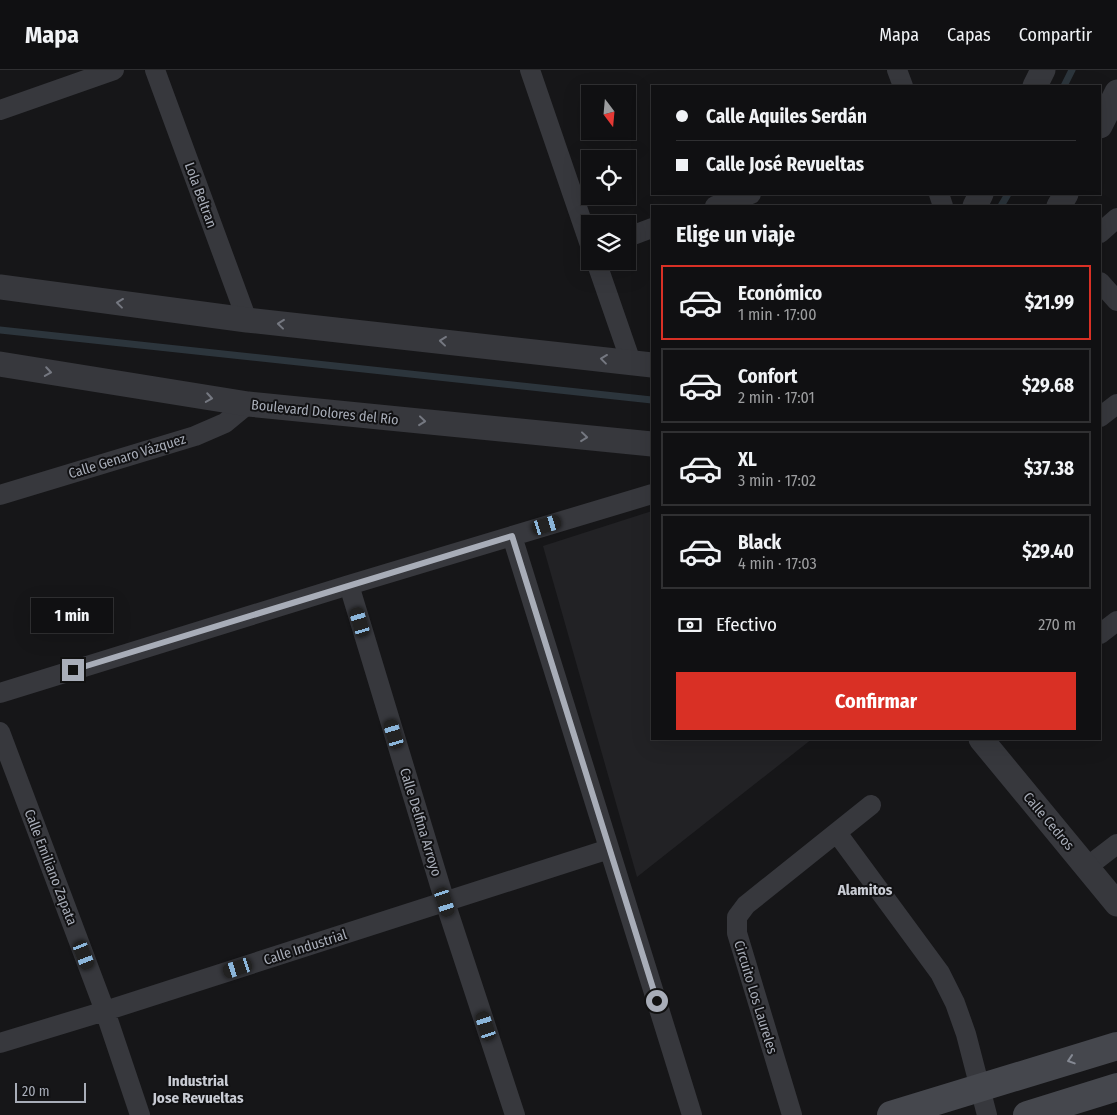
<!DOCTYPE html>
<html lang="es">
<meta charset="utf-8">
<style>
:root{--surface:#101012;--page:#19191b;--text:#f1f3f6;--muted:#9c9d9f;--line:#303032;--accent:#d93025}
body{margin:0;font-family:"Fira Sans Condensed",sans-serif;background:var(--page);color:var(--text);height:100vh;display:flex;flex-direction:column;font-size:19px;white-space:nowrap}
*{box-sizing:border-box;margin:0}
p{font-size:16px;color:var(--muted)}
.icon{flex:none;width:28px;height:28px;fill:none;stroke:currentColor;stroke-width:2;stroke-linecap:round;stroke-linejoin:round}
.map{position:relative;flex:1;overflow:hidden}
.details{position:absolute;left:651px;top:135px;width:450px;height:535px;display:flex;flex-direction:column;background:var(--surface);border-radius:0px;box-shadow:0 5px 20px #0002,0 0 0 1px var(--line)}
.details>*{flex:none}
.top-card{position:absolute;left:651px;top:15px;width:450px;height:110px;border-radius:0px;box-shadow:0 5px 20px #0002,0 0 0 1px var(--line);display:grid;align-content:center;height:110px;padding:0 25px;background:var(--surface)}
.needle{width:32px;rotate:164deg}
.buttons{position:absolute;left:581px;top:15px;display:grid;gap:10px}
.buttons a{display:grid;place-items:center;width:55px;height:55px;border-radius:0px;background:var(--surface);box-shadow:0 5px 20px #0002,0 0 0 1px var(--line);font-size:25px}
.scale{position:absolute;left:15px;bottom:12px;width:71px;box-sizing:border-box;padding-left:5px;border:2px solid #a8adb8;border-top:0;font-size:14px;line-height:18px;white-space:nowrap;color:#a8adb8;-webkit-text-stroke:4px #111113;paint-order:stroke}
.end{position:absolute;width:22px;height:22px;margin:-11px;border:6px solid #a8adb8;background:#111;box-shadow:0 0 0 2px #111}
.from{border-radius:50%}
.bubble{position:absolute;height:35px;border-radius:0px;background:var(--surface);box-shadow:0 5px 20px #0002,0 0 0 1px var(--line);font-size:16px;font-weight:700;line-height:35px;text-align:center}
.car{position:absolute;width:15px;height:30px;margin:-15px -8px;border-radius:6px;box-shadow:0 0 4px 1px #0007;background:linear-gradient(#222 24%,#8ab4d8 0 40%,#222 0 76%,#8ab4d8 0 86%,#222 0)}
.top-card b{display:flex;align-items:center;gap:18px;height:48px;font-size:19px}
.top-card b+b{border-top:1px solid var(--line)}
.top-card i{width:12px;height:12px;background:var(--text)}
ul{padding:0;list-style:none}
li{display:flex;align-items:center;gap:15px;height:75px;margin:0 10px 8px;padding:0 15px;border:2px solid var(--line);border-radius:0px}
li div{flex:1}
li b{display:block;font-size:19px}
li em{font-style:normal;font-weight:700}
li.selected{border-color:var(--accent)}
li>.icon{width:45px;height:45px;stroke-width:1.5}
h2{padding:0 25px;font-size:22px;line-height:60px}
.pay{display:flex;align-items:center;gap:12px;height:55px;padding:0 25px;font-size:19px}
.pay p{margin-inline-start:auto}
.cta{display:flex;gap:10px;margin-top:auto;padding:10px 25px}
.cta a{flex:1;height:58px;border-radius:0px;background:var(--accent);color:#fff;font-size:20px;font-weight:700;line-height:58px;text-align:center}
header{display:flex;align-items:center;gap:30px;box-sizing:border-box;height:70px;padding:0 25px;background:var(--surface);border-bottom:1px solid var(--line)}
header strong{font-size:24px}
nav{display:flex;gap:28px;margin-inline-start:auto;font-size:18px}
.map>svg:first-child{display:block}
.built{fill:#222225}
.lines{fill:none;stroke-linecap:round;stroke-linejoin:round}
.stream{stroke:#2c353c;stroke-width:7}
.minor{stroke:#37383d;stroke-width:20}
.tertiary{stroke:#37383d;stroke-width:25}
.secondary{stroke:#45474d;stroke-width:28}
.oneway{stroke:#757881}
.oneway2{stroke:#858993}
.route{stroke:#a8adb8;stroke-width:6}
.labels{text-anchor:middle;stroke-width:4;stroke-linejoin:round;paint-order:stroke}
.street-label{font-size:14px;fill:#a8adb8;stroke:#111113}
.neighbourhood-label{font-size:15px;font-weight:bold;fill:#c9ccd4;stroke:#111113}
</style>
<header>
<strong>Mapa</strong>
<nav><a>Mapa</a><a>Capas</a><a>Compartir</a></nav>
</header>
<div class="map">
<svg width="1117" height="1045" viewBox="0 0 1117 1045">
<rect width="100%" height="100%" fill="#161618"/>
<path class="built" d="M 652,441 L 652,669 L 812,669 L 637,807 L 543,476 Z"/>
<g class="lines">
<path class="stream" d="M 1064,16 L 1072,0
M 1001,136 L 1008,124
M 0,260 L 652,330"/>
<path class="minor" d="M 155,0 L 247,250
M 530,0 L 590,175
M 897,0 L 903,16
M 0,40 L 114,0
M 939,124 L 943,136
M 715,136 L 751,124
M 1100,163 L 1117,148
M 628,167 L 652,158
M 596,191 L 631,292
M 1100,212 L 1117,231
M 1100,347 L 1117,334
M 0,425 L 195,366 L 225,353 L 248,334
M 512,466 L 692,1045
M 349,515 L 445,832 L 515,1045
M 1100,564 L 1117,551
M 0,623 L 349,515 L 652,424
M 0,662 L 105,941 L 140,1045
M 837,763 L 940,903 L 955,933 L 966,964 L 987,1045
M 1087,797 L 1117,774
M 0,973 L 105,941 L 609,779
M 792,1045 L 737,863 L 737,847 L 746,835 L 871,735"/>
<path class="tertiary" d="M 1035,16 L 1043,0
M 1100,56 L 1117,22
M 975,136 L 981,124
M 1059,136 L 1066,124
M 0,217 L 247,250 L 652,295
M 0,294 L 248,334 L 652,374
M 981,669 L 1117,834"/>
<path class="secondary" d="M 891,1045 L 1117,976
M 1027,1045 L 1117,1017"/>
</g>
<defs><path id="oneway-chevron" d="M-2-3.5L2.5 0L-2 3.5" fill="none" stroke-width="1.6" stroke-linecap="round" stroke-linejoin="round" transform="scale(1.25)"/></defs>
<g class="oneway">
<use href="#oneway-chevron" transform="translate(120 233) rotate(-173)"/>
<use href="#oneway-chevron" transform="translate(281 254) rotate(-174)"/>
<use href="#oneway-chevron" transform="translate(443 271) rotate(-174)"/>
<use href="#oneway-chevron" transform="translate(604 289) rotate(-173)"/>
<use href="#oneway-chevron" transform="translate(48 302) rotate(9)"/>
<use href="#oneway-chevron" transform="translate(209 328) rotate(9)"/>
<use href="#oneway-chevron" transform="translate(422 351) rotate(6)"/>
<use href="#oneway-chevron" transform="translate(584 367) rotate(6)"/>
</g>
<use class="oneway2" href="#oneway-chevron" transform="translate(1071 990) rotate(162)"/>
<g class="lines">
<path class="route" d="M 73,600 L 512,466 L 657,931"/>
</g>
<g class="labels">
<g class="street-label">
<text transform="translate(201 125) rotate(70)" y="5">Lola Beltran</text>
<text transform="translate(325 342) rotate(6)" y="5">Boulevard Dolores del Río</text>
<text transform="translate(127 386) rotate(-17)" y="5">Calle Genaro Vázquez</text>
<text transform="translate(1049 751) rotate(50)" y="5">Calle Cedros</text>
<text transform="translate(421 752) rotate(73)" y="5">Calle Delfina Arroyo</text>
<text transform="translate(51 797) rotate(69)" y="5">Calle Emiliano Zapata</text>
<text transform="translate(305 877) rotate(-18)" y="5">Calle Industrial</text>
<text transform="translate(756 927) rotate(73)" y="5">Circuito Los Laureles</text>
</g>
<g class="neighbourhood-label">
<text x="865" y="825">Alamitos</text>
<text x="198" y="1016">Industrial<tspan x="198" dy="17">Jose Revueltas</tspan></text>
</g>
</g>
</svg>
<div class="buttons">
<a><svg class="needle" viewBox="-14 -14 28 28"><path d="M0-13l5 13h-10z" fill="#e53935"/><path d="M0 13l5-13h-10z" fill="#9c9d9f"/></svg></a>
<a><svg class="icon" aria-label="locate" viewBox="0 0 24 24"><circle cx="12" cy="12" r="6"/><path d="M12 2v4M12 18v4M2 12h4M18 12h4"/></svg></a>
<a><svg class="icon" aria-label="layers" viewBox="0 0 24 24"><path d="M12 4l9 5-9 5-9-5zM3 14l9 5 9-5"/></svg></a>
</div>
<div class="scale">20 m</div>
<i class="end from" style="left:657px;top:931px"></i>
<i class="end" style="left:73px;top:600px"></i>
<div class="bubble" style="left:31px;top:528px;width:82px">1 min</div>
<i class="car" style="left:547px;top:455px;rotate:73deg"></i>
<i class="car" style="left:360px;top:552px;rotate:343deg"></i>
<i class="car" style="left:394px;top:664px;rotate:343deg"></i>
<i class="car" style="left:445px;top:832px;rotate:162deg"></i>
<i class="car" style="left:84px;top:885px;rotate:159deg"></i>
<i class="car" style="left:238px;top:898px;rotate:252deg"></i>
<i class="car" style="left:486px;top:956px;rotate:342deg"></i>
<div class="top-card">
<b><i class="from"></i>Calle Aquiles Serdán</b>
<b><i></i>Calle José Revueltas</b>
</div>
<section class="details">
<h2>Elige un viaje</h2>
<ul>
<li class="selected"><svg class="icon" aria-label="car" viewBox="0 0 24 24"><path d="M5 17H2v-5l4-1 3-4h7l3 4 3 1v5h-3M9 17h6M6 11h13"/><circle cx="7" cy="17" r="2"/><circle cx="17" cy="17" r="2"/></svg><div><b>Económico</b><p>1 min · 17:00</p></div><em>$21.99</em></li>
<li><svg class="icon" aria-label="car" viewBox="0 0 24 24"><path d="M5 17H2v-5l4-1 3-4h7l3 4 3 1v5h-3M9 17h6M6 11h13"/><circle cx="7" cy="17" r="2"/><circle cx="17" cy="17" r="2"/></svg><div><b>Confort</b><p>2 min · 17:01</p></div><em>$29.68</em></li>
<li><svg class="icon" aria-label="car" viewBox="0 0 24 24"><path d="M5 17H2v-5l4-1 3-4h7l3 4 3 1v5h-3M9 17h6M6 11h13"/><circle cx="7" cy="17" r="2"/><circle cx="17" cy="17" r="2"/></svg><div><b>XL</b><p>3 min · 17:02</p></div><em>$37.38</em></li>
<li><svg class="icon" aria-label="car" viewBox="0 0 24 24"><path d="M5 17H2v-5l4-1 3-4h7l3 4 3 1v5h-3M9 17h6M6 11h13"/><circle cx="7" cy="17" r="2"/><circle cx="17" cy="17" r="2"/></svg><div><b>Black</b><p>4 min · 17:03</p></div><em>$29.40</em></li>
</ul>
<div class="pay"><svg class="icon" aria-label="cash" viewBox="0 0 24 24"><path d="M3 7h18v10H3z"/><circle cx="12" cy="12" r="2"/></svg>Efectivo<p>270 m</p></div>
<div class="cta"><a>Confirmar</a></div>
</section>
</div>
